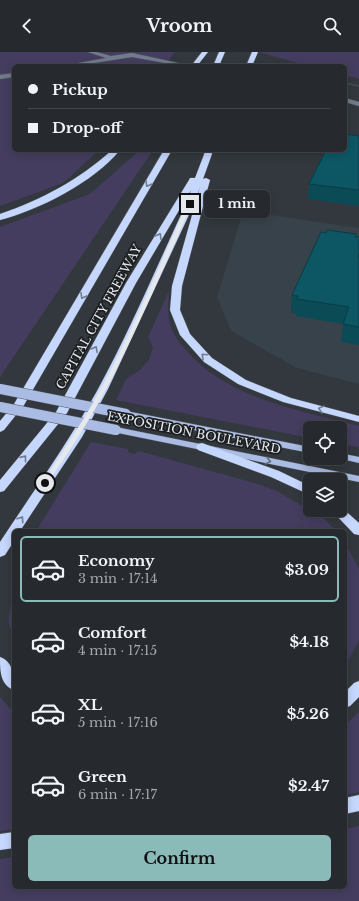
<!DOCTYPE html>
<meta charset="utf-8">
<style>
:root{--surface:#262a2e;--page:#2e3236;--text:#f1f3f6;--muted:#a4a7aa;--line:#42464a;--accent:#8bbbb9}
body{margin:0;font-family:"Libre Baskerville",serif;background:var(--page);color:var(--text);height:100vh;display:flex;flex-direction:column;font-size:15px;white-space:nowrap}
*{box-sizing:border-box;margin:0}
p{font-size:13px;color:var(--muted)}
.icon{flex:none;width:22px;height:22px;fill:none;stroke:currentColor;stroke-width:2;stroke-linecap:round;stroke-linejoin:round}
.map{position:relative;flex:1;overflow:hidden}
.panel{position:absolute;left:12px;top:477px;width:335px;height:360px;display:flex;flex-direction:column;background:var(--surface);border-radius:6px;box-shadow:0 2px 10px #0003,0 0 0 1px var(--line)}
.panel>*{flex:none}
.hud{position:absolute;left:12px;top:12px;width:335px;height:88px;border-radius:6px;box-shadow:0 2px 10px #0003,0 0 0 1px var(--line);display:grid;align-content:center;height:88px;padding:0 16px;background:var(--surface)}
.fabs{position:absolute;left:303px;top:369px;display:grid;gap:8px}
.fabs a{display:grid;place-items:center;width:44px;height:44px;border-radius:6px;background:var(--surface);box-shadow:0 2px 10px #0003,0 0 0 1px var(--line);font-size:20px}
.end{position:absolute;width:18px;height:18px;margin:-9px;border:5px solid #e5e9ed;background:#111;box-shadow:0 0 0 2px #111}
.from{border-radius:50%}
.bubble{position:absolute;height:28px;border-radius:6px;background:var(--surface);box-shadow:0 2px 10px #0003,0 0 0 1px var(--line);font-size:13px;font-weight:700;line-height:28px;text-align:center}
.hud b{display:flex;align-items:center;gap:14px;height:38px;font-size:15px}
.hud b+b{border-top:1px solid var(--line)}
.hud i{width:10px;height:10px;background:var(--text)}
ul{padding:7px 0 0;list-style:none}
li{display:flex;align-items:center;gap:12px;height:66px;margin:0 8px 6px;padding:0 8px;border:2px solid transparent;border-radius:6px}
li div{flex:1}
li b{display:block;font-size:15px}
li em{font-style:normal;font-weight:700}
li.active{border-color:var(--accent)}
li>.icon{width:36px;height:36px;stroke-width:1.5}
.cta{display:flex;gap:8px;margin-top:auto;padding:8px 16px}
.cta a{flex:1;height:46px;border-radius:6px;background:var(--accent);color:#111;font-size:16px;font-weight:700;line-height:46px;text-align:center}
header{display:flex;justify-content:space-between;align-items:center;height:52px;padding:0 16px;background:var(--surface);font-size:18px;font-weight:700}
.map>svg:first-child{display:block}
.built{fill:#37424b}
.green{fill:#453d5f}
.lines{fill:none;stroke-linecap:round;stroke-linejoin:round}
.minor-casing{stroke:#4f5459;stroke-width:1}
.major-casing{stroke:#4f5459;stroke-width:1}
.highway-casing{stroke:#4f5459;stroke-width:1}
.path{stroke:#84898e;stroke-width:1.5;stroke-dasharray:0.5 1.5;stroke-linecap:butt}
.minor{fill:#727a8e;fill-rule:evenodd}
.major{fill:#abbce4;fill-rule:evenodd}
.highway{fill:#c6d7fd;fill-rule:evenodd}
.major-bridge-casing{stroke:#4f5459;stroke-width:11;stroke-linecap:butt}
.major-bridge{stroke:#abbce4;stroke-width:10}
.wall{fill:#0b4b56}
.building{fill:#0d5764;stroke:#093d46}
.oneway{stroke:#717b8f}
.oneway2{stroke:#646e82}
.route{fill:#e5e9ed}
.labels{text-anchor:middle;stroke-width:3.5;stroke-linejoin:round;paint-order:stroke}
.street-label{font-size:12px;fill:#e5e9ed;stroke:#1c1f21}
</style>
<header><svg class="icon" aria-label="back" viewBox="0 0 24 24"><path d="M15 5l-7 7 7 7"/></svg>Vroom<svg class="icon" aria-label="search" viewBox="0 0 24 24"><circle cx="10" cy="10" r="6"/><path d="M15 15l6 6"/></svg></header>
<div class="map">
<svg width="359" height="849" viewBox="0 0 359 849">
<rect width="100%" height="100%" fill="#32383d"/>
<path class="built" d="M 243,159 L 359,176 L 359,332 L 297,316 L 231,279 L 217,245 Z"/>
<path class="green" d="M 0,0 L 175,0 L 164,14 L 14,14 L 14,98 L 99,98 L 63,131 L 0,154 Z
M 258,0 L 359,0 L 359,27 L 345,23 L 345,14 L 308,14 Z
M 140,98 L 153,98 L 0,325 L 0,175 L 90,142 Z
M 169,239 C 168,253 167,265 172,278 C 175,285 181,292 186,298 C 227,347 300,358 359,374 L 359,395 L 340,392 L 340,376 L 310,376 L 310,386 L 116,348 L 127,326 L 139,319 L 149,308 L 153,295 L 148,285 Z
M 91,390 L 128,397 L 128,400 L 134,402 L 139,399 L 261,433 L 277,439 L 311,459 L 315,458 L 337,479 L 36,479 Z
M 345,490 L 359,517 L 359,588 L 345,615 Z
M 14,518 L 14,580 C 3,572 12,557 11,546 C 11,534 9,530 14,518 Z
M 0,645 L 14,661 L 14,777 L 0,779 Z
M 359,660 L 359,740 L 345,743 L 345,673 Z
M 359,774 L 359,849 L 0,849 L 0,807 L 14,805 L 14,835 L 345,835 L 345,777 Z"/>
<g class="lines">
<g class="minor-casing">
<path id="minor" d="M 88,0 L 96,0 L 111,4 L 132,1 L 192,14 L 181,14 L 132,5 L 75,14 L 62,14 L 106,6 Z
M 14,21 L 14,25 L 0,27 L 0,23 Z
M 345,46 L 359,50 L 359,54 L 345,50 Z"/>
</g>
<g class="major-casing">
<path id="major" d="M 126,359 L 310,395 L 310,401 L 123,364 L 121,362 Z
M 116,375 L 359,424 L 359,430 L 113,380 L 111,378 L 113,376 Z
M 340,401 L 359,405 L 359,411 L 337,406 L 340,406 Z"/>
</g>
<g class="highway-casing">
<path id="highway" d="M 202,0 L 208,0 L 197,14 L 191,14 Z
M 219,0 L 225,0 L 219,14 L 213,14 Z
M 252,0 L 258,0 L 252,14 L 246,14 Z
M 112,98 L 120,98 C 94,130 39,158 0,168 L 0,162 C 41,148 79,128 112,98 Z
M 164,98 L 172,98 L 24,353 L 4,378 L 0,380 L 0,369 L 14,352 Z
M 205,100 L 211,100 L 212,102 L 203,127 L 206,126 L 210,128 L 182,234 L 180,258 L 190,282 L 212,306 L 246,328 L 291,346 L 359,364 L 359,370 L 283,350 L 238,332 L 204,310 L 180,283 L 170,258 L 172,234 L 200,135 L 194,152 L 108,337 L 82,385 L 20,479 L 14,479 L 14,489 L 5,503 L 0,505 L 0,490 C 33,440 68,391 97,339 C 130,279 157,214 186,152 L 191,138 L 136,231 L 67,361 L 4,439 L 0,440 L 0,428 L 56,360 L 126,231 L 189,128 L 190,126 L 195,126 Z
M 202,391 L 279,419 L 310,434 L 310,443 L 271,425 L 198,398 L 196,395 L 198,392 Z
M 340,454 L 359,471 L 359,483 L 354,482 L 334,461 L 332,458 L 340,458 Z
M 0,605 C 14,610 14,625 14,638 C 0,633 0,618 0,605 Z
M 359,629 L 359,645 L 350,654 L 345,656 L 345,640 L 354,631 Z
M 359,743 L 359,759 L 345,762 L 345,746 Z
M 14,780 L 14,796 L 0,798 L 0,782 Z"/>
</g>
<path class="path" d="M 345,31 L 359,34"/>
<use href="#minor" class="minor"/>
<use href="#major" class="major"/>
<use href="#highway" class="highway"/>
<g class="major-bridge-casing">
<path id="major-bridge" d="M 0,337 L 126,362
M 0,355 L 116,378"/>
</g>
<use href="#major-bridge" class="major-bridge"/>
</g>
<path class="wall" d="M 359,84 L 359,154 L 308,147 L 309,132 Z
M 326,181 L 359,185 L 359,293 L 341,290 L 343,272 L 296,264 L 296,261 L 291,260 L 292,243 Z"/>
<path class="building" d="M 345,82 L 359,84 L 359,138 L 309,132 L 326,98 L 345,98 Z
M 327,178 L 356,182 L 355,185 L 359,185 L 359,202 L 358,205 L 359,206 L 359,275 L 343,272 L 349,255 L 297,247 L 298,244 L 292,243 L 321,180 L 326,181 Z"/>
<defs><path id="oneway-chevron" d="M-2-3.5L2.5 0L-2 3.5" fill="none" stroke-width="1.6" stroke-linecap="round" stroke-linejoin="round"/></defs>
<g class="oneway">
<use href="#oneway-chevron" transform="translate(148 132) rotate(120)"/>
<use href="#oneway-chevron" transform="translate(159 184) rotate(-59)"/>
<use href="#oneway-chevron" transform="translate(83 244) rotate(120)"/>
<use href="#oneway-chevron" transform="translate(95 297) rotate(-61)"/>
<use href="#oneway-chevron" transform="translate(204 304) rotate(-137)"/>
<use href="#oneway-chevron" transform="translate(321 357) rotate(-165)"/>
<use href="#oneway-chevron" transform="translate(24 406) rotate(-51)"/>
<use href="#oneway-chevron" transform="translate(21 467) rotate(-56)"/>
</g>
<use class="oneway2" href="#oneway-chevron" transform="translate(268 409) rotate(12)"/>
<path class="route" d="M 190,151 L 192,152 C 164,214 138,277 106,337 C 89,370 68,401 47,432 L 43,432 L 42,431 C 62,400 83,370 100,338 C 133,278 159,214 187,152 Z"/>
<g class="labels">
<g class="street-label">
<text transform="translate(99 265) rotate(-61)" y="4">CAPITAL CITY FREEWAY</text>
<text transform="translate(194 381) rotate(11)" y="4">EXPOSITION BOULEVARD</text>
</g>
</g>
</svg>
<div class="fabs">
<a><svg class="icon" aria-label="locate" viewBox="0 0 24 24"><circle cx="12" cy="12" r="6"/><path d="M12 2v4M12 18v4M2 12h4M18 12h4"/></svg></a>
<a><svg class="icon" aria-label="layers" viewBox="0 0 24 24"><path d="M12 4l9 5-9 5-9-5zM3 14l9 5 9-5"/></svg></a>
</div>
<i class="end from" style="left:45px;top:431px"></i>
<i class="end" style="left:190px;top:152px"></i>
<div class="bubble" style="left:204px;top:138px;width:66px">1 min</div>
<div class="hud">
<b><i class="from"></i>Pickup</b>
<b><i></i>Drop-off</b>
</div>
<section class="panel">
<ul>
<li class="active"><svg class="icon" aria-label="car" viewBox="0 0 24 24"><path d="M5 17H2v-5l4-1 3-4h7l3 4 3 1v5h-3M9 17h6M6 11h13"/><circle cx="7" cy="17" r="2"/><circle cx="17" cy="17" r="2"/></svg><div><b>Economy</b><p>3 min · 17:14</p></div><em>$3.09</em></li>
<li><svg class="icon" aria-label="car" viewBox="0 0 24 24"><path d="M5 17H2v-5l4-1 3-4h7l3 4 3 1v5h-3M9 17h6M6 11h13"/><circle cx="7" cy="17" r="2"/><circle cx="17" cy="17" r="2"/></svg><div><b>Comfort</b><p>4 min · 17:15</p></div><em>$4.18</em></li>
<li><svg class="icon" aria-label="car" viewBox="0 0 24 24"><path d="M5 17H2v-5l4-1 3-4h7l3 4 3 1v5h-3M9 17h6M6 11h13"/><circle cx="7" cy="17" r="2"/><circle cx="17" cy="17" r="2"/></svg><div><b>XL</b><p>5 min · 17:16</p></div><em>$5.26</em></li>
<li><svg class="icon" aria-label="car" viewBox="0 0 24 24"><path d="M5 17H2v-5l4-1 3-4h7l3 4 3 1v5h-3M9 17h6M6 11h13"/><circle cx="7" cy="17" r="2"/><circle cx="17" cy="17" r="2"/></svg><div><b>Green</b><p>6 min · 17:17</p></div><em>$2.47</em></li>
</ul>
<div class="cta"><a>Confirm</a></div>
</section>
</div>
